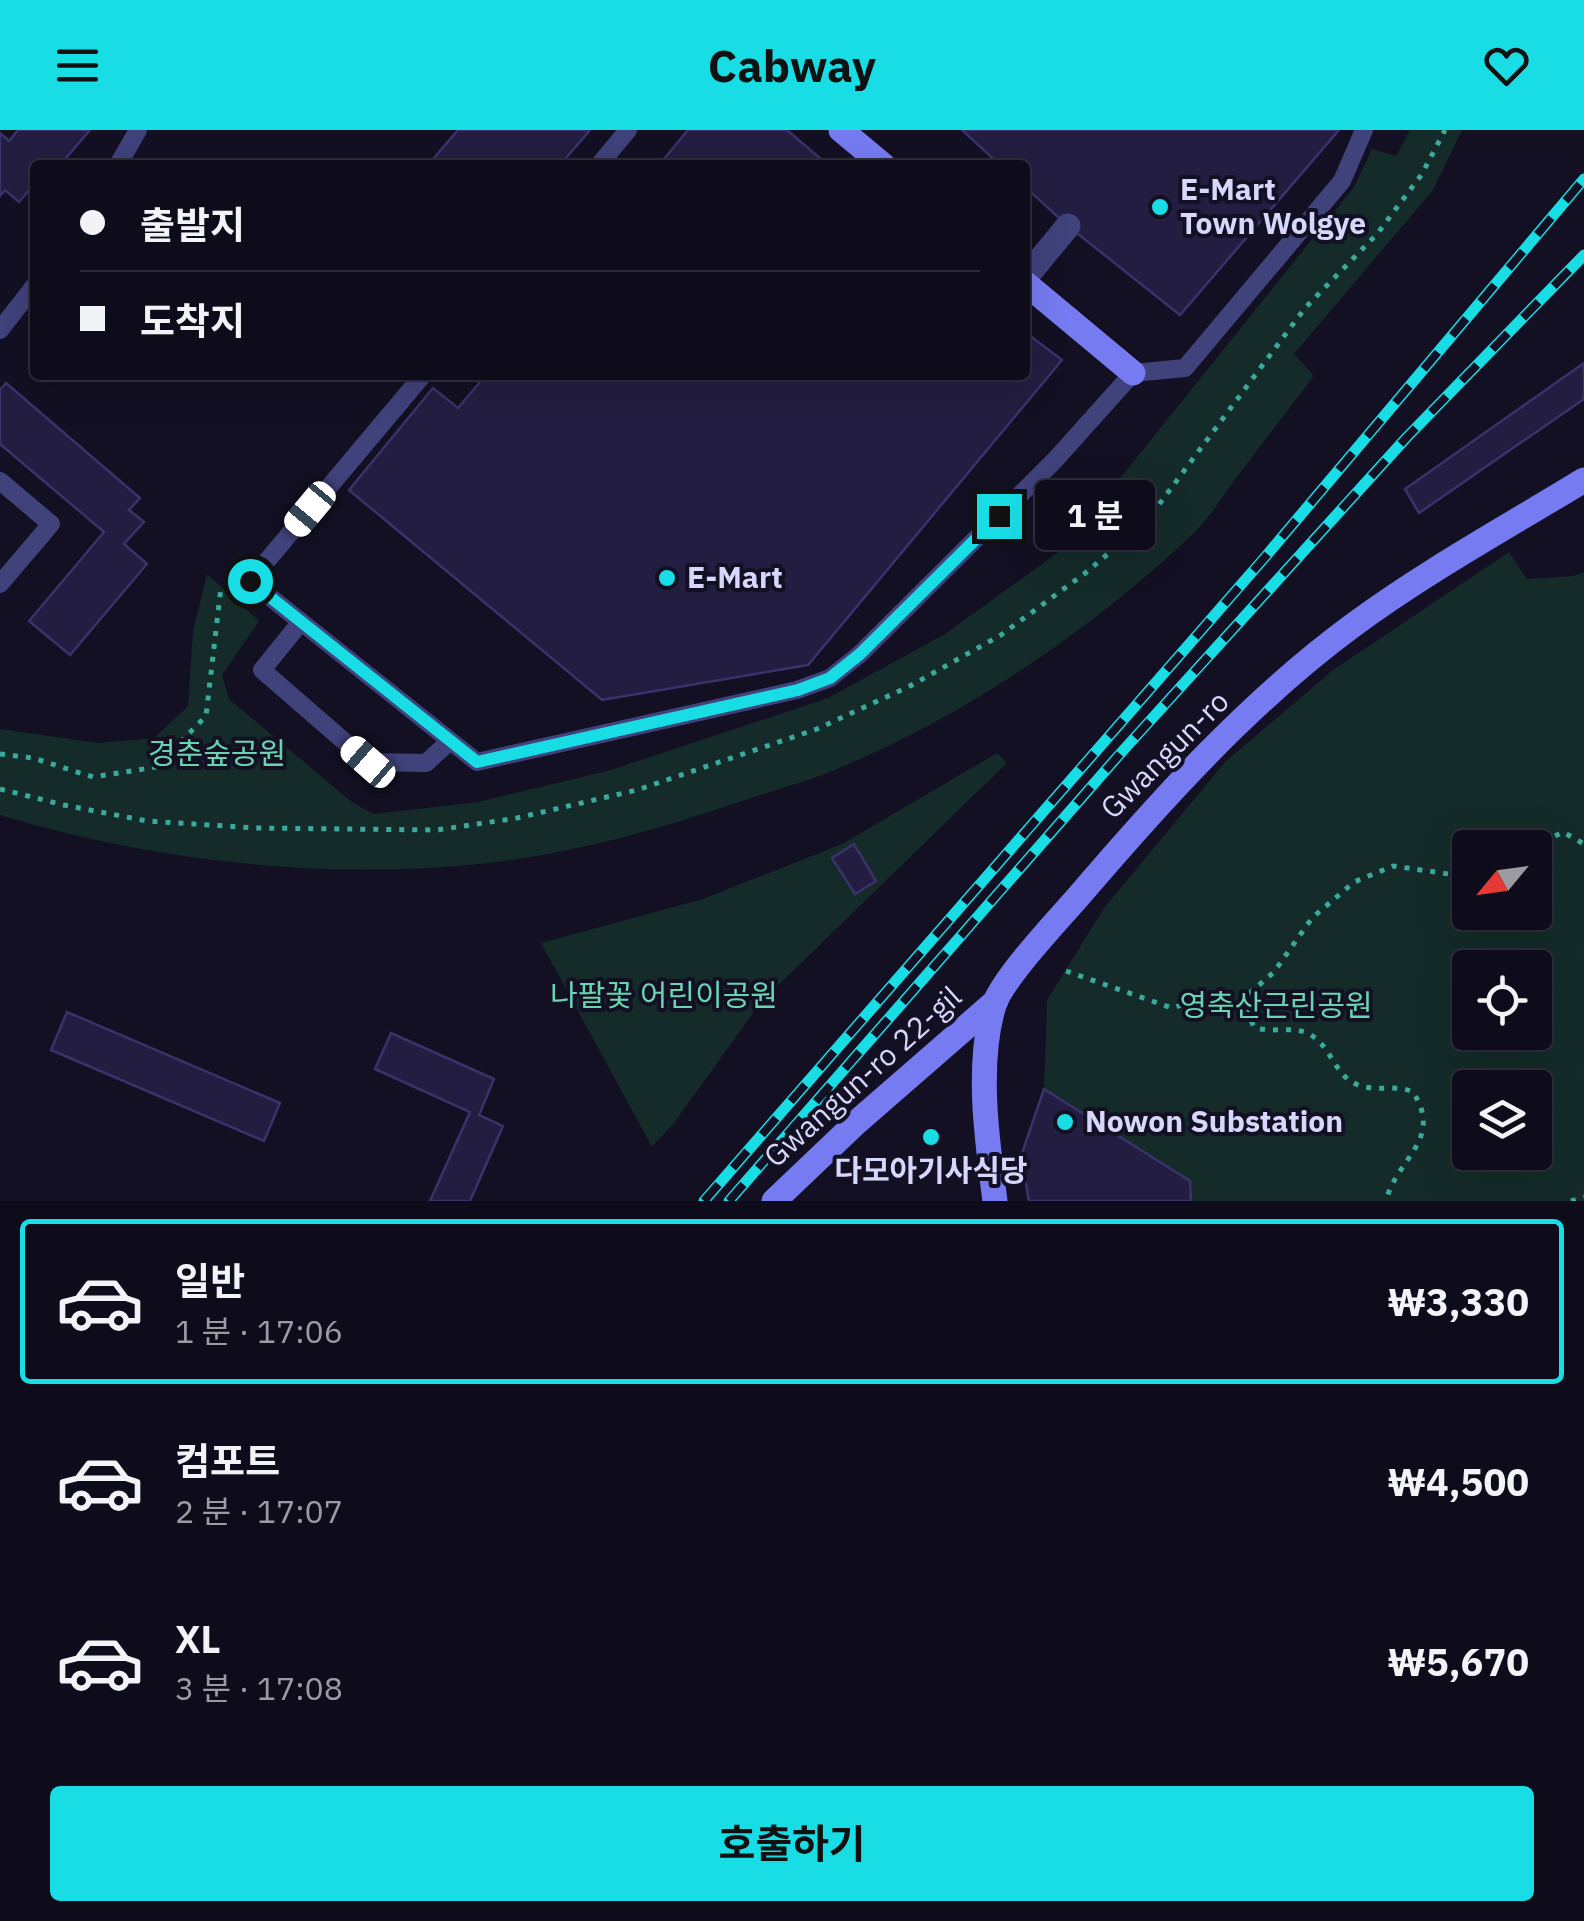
<!DOCTYPE html>
<html lang="ko">
<meta charset="utf-8">
<style>
:root{--surface:#0e0c1a;--page:#1c1a27;--text:#f1f3f6;--muted:#9b9ba2;--line:#2e2c39;--accent:#18dde5}
body{margin:0;font-family:"IBM Plex Sans","Noto Sans KR",sans-serif;background:var(--page);color:var(--text);height:100vh;display:flex;flex-direction:column;font-size:38px;white-space:nowrap}
*{box-sizing:border-box;margin:0}
p{font-size:32px;color:var(--muted)}
.icon{flex:none;width:55px;height:55px;fill:none;stroke:currentColor;stroke-width:2;stroke-linecap:round;stroke-linejoin:round}
.map{position:relative;height:1071px;overflow:hidden}
.panel{display:flex;flex-direction:column;background:var(--surface);flex:1}
.panel>*{flex:none}
.top-card{position:absolute;left:30px;top:30px;width:1000px;height:220px;border-radius:10px;box-shadow:0 10px 40px #0002,0 0 0 2px var(--line);display:grid;align-content:center;height:220px;padding:0 50px;background:var(--surface)}
.needle{width:65px;rotate:241deg}
.controls{position:absolute;left:1452px;top:700px;display:grid;gap:20px}
.controls a{display:grid;place-items:center;width:100px;height:100px;border-radius:10px;background:var(--surface);box-shadow:0 10px 40px #0002,0 0 0 2px var(--line);font-size:50px}
.end{position:absolute;width:45px;height:45px;margin:-22px;border:12px solid #18dde5;background:#111;box-shadow:0 0 0 5px #111}
.from{border-radius:50%}
.bubble{position:absolute;height:70px;border-radius:10px;background:var(--surface);box-shadow:0 10px 40px #0002,0 0 0 2px var(--line);font-size:32px;font-weight:700;line-height:70px;text-align:center}
.car{position:absolute;width:30px;height:60px;margin:-30px -15px;border-radius:12px;box-shadow:0 0 8px 2px #0007;background:linear-gradient(#fff 24%,#345 0 40%,#fff 0 76%,#345 0 86%,#fff 0)}
.top-card b{display:flex;align-items:center;gap:35px;height:95px;font-size:38px}
.top-card b+b{border-top:2px solid var(--line)}
.top-card i{width:25px;height:25px;background:var(--text)}
ul{padding:18px 0 0;list-style:none}
li{display:flex;align-items:center;gap:30px;height:165px;margin:0 20px 15px;padding:0 30px;border:5px solid transparent;border-radius:10px}
li div{flex:1}
li b{display:block;font-size:38px}
li em{font-style:normal;font-weight:700}
li.selected{border-color:var(--accent)}
li>.icon{width:90px;height:90px;stroke-width:1.5}
.cta{display:flex;gap:20px;margin-top:auto;padding:20px 50px}
.cta a{flex:1;height:115px;border-radius:10px;background:var(--accent);color:#111;font-size:40px;font-weight:700;line-height:115px;text-align:center}
header{display:flex;justify-content:space-between;align-items:center;height:130px;padding:0 50px;background:var(--accent);color:#111;font-size:45px;font-weight:700}
.map>svg:first-child{display:block}
.green{fill:#142b29;fill-rule:evenodd}
.building{fill:#231e41;stroke:#3a336b;stroke-width:2.5}
.lines{fill:none;stroke-linecap:round;stroke-linejoin:round}
.path{stroke:#3ba99c;stroke-width:5;stroke-dasharray:5 8;stroke-linecap:butt}
.lane{stroke:#40427c;stroke-width:18}
.street{stroke:#40427c;stroke-width:25}
.secondary{stroke:#767bf1;stroke-width:25}
.rail-casing{stroke:#18dde5;stroke-width:11}
.rail{stroke:#121022;stroke-width:8;stroke-dasharray:22;stroke-linecap:butt}
.route{stroke:#18dde5;stroke-width:12}
.poi-dot{fill:#18dde5;stroke:#121022;stroke-width:4}
.labels{text-anchor:middle;stroke-width:8;stroke-linejoin:round;paint-order:stroke}
.poi-label{font-size:30px;font-weight:bold;fill:#d7d6fb;stroke:#121022;text-anchor:start}
.park-label{font-size:30px;fill:#69d3b2;stroke:#121022}
.street-label{font-size:30px;fill:#d7d6fb;stroke:#121022}
</style>
<header><svg class="icon" aria-label="menu" viewBox="0 0 24 24"><path d="M4 6h16M4 12h16M4 18h16"/></svg>Cabway<svg class="icon" aria-label="heart" viewBox="0 0 24 24"><path d="M12 20l-8-8c-3-5 5-10 8-4 3-6 11-1 8 4z"/></svg></header>
<div class="map">
<svg width="1584" height="1071" viewBox="0 0 1584 1071">
<rect width="100%" height="100%" fill="#121022"/>
<path class="green" d="M 1410,0 L 1462,0 L 1433,60 L 1294,224 L 1314,246 C 1288,280 1262,314 1236,348 C 1223,366 1210,387 1195,402 C 1090,502 963,587 830,642 C 800,654 767,662 736,673 C 654,701 566,725 479,734 C 321,750 152,731 0,685 L 0,599 L 98,613 L 154,608 L 188,576 L 193,501 L 207,444 L 259,491 L 222,545 L 229,569 L 353,673 L 374,684 L 478,672 L 611,640 L 828,568 L 945,504 L 1064,418 L 1354,57 L 1372,19 L 1396,26 Z
M 1509,422 L 1527,449 L 1574,446 L 1584,442 L 1584,1071 L 1191,1071 L 1153,1032 L 1044,959 L 1047,870 L 1104,778 L 1225,632 L 1333,540 ZM 1470,718 L 1535,718 L 1535,782 L 1470,782 ZM 1470,838 L 1535,838 L 1535,902 L 1470,902 ZM 1470,958 L 1535,958 L 1535,1022 L 1470,1022 Z
M 997,623 L 1007,633 L 761,872 L 674,993 L 652,1017 L 541,813 L 703,769 L 842,714 Z"/>
<path class="building" d="M 18,0 L 90,0 L 60,35 L 35,35 L 35,65 L 29,60 L 19,72 L 5,60 L 0,66 L 0,3 L 9,11 Z
M 458,0 L 590,0 L 560,35 L 428,35 Z
M 688,0 L 787,0 L 828,35 L 659,35 Z
M 962,0 L 1339,0 L 1180,185 L 1068,96 L 1025,57 L 1025,35 L 1000,35 Z
M 1025,202 L 1062,230 L 808,535 L 602,570 L 349,360 L 433,258 L 458,278 L 486,245 L 1025,245 Z
M 1584,233 L 1584,269 L 1419,383 L 1405,359 Z
M 6,253 L 140,368 L 129,380 L 144,392 L 124,414 L 147,434 L 70,525 L 29,491 L 104,402 L 0,314 L 0,260 Z
M 854,714 L 876,751 L 855,764 L 832,728 Z
M 67,882 L 280,973 L 264,1011 L 51,920 Z
M 391,903 L 494,949 L 479,985 L 503,996 L 470,1071 L 430,1071 L 470,982 L 375,939 Z
M 1044,959 L 1190,1051 L 1191,1071 L 1029,1071 L 1021,1026 Z"/>
<g class="lines">
<path class="path" d="M 0,624 L 33,628 L 93,647 L 156,637 L 206,586 L 221,457
M 0,659 L 64,675 L 147,691 L 256,698 L 437,700 L 517,688 L 637,660 L 817,599 L 910,556 L 1001,505 L 1084,444 L 1146,392 L 1305,178 L 1377,104 L 1422,44 L 1445,0
M 1532,718 L 1563,702 L 1584,714
M 1066,841 L 1172,878 L 1201,869 L 1237,874 L 1274,842 L 1312,788 L 1354,752 L 1393,736 L 1470,747
M 1246,866 L 1246,879 L 1254,897 C 1272,904 1291,895 1309,904 C 1332,916 1333,945 1358,955 C 1376,962 1396,954 1413,962 C 1444,1010 1396,1029 1386,1071
M 1571,1071 L 1584,1067"/>
<path class="lane" d="M 118,35 L 138,0
M 599,35 L 628,0
M 0,200 L 35,155
M 423,245 L 250,451 L 477,632 L 797,560 L 830,548 L 860,524 L 1055,330 L 1133,243 L 1185,238 L 1342,51 L 1364,0
M 0,351 L 51,394 L 0,454
M 300,493 L 262,540 L 368,632 L 426,633 L 450,611"/>
<path class="street" d="M 1025,148 L 1068,96"/>
<path class="secondary" d="M 841,0 L 883,35
M 1025,153 L 1133,243
M 774,1071 L 857,992 L 996,871
M 995,1071 C 987,1010 976,934 994,875 C 1003,848 1057,791 1078,767 C 1161,670 1249,572 1352,496 C 1425,442 1507,397 1584,350"/>
<g class="rail-casing">
<path id="rail" d="M 704,1071 L 1266,426 L 1584,49
M 729,1071 L 1119,625 L 1407,307 L 1584,125"/>
</g>
<use href="#rail" class="rail"/>
</g>
<g class="lines">
<path class="route" d="M 250,451 L 477,632 L 798,560 L 830,548 L 860,524 L 999,386"/>
</g>
<g class="poi-dot">
<circle cx="1160" cy="77" r="10"/>
<circle cx="667" cy="448" r="10"/>
<circle cx="1065" cy="992" r="10"/>
<circle cx="931" cy="1007" r="10"/>
</g>
<g class="labels">
<g class="poi-label">
<text x="1180" y="70">E-Mart<tspan x="1180" dy="34">Town Wolgye</tspan></text>
<text x="687" y="458">E-Mart</text>
<text x="1085" y="1002">Nowon Substation</text>
<text x="931" y="1051" text-anchor="middle">다모아기사식당</text>
</g>
<g class="park-label">
<text x="217" y="634">경춘숲공원</text>
<text x="664" y="876">나팔꽃 어린이공원</text>
<text x="1276" y="886">영축산근린공원</text>
</g>
<g class="street-label">
<text transform="translate(1165 625) rotate(-45)" y="10">Gwangun-ro</text>
<text transform="translate(863 947) rotate(-42)" y="10">Gwangun-ro 22-gil</text>
</g>
</g>
</svg>
<div class="controls">
<a><svg class="needle" viewBox="-14 -14 28 28"><path d="M0-13l5 13h-10z" fill="#e53935"/><path d="M0 13l5-13h-10z" fill="#9b9ba2"/></svg></a>
<a><svg class="icon" aria-label="locate" viewBox="0 0 24 24"><circle cx="12" cy="12" r="6"/><path d="M12 2v4M12 18v4M2 12h4M18 12h4"/></svg></a>
<a><svg class="icon" aria-label="layers" viewBox="0 0 24 24"><path d="M12 4l9 5-9 5-9-5zM3 14l9 5 9-5"/></svg></a>
</div>
<i class="end from" style="left:250px;top:451px"></i>
<i class="end" style="left:999px;top:386px"></i>
<div class="bubble" style="left:1035px;top:350px;width:120px">1 분</div>
<i class="car" style="left:310px;top:379px;rotate:220deg"></i>
<i class="car" style="left:368px;top:632px;rotate:311deg"></i>
<div class="top-card">
<b><i class="from"></i>출발지</b>
<b><i></i>도착지</b>
</div>
</div>
<section class="panel">
<ul>
<li class="selected"><svg class="icon" aria-label="car" viewBox="0 0 24 24"><path d="M5 17H2v-5l4-1 3-4h7l3 4 3 1v5h-3M9 17h6M6 11h13"/><circle cx="7" cy="17" r="2"/><circle cx="17" cy="17" r="2"/></svg><div><b>일반</b><p>1 분 · 17:06</p></div><em>₩3,330</em></li>
<li><svg class="icon" aria-label="car" viewBox="0 0 24 24"><path d="M5 17H2v-5l4-1 3-4h7l3 4 3 1v5h-3M9 17h6M6 11h13"/><circle cx="7" cy="17" r="2"/><circle cx="17" cy="17" r="2"/></svg><div><b>컴포트</b><p>2 분 · 17:07</p></div><em>₩4,500</em></li>
<li><svg class="icon" aria-label="car" viewBox="0 0 24 24"><path d="M5 17H2v-5l4-1 3-4h7l3 4 3 1v5h-3M9 17h6M6 11h13"/><circle cx="7" cy="17" r="2"/><circle cx="17" cy="17" r="2"/></svg><div><b>XL</b><p>3 분 · 17:08</p></div><em>₩5,670</em></li>
</ul>
<div class="cta"><a>호출하기</a></div>
</section>
